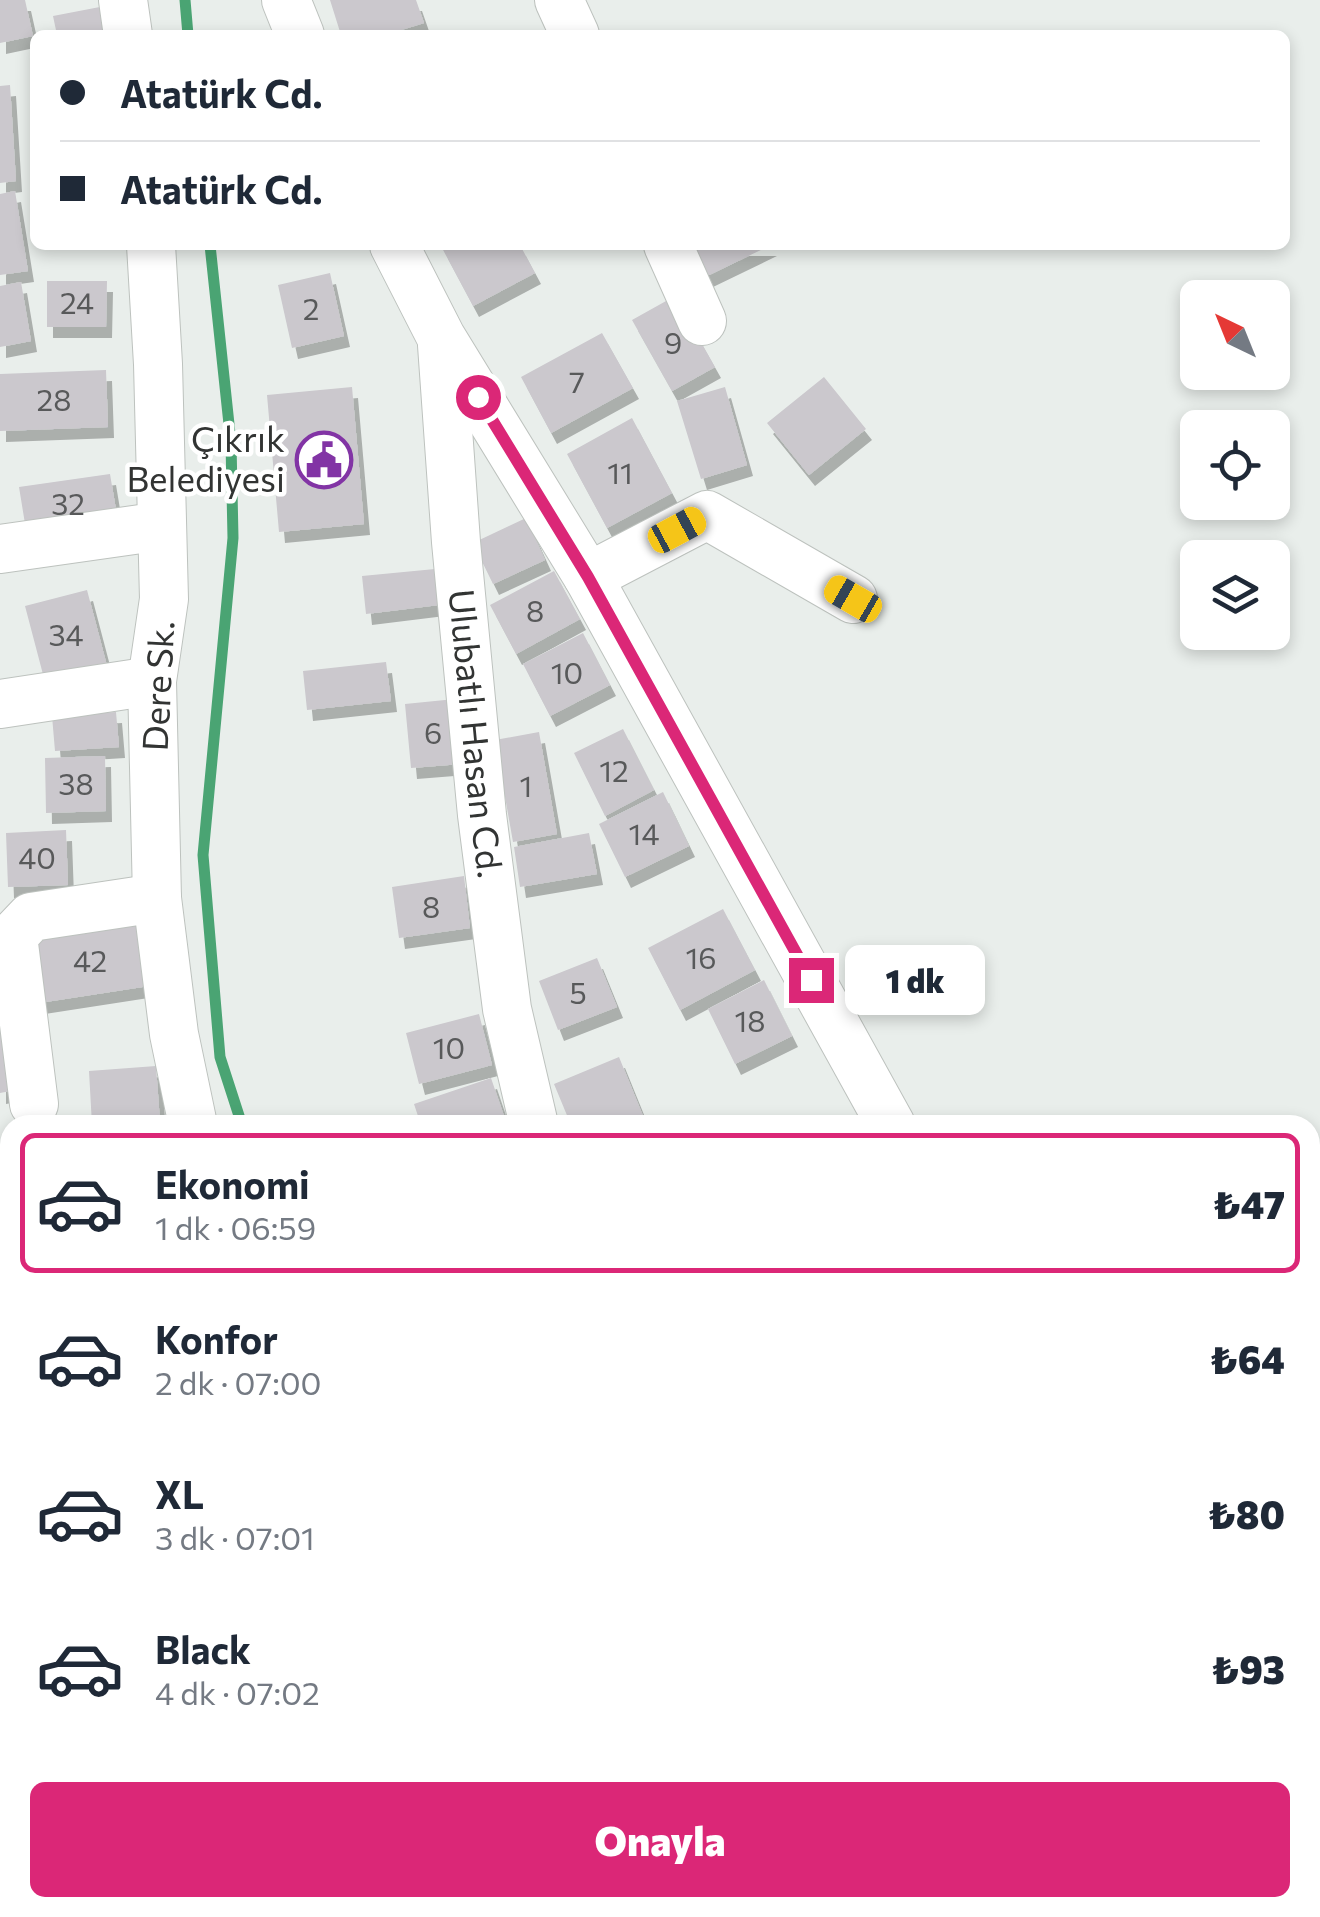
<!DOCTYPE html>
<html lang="tr">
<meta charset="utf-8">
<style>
:root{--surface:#fff;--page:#f2f2f3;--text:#1f2937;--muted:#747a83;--line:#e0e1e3;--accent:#db2777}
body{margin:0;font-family:Commissioner,sans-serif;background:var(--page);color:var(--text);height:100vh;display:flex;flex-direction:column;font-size:38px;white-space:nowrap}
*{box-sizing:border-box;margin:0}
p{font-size:32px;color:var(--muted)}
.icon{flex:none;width:55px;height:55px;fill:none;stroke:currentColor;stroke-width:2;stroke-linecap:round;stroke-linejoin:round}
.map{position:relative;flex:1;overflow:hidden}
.drawer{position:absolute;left:0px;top:1115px;width:1320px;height:802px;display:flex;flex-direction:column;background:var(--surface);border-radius:30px 30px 0 0;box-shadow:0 5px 15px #0003}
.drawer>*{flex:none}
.hud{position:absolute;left:30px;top:30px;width:1260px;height:220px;border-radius:15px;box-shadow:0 5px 15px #0003;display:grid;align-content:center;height:220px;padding:0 30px;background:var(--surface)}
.needle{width:65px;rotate:317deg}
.controls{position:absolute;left:1180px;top:280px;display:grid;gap:20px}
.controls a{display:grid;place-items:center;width:110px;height:110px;border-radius:15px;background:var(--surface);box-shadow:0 5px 15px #0003;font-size:50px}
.end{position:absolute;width:45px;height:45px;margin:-22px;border:12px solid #db2777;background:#fff;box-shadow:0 0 0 5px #fff}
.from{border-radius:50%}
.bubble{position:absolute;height:70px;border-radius:15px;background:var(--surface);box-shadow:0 5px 15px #0003;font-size:32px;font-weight:800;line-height:70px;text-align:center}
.car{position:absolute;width:30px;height:60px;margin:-30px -15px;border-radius:12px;box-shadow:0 0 8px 2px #0007;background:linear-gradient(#f5c518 24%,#345 0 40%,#f5c518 0 76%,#345 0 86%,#f5c518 0)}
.hud b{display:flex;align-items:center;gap:35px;height:95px;font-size:38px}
.hud b+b{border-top:2px solid var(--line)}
.hud i{width:25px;height:25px;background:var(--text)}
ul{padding:18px 0 0;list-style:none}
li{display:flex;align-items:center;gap:30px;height:140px;margin:0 20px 15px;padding:0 10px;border:5px solid transparent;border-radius:15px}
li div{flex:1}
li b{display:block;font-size:38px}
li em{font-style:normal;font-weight:800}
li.current{border-color:var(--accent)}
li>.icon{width:90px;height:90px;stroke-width:1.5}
.action{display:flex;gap:20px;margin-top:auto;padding:20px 30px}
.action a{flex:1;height:115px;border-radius:15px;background:var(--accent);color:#fff;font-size:40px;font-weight:800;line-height:115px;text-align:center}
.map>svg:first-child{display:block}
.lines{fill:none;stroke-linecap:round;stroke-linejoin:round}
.stream{stroke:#4aa473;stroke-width:11}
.building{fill:#cbc8cd;filter:url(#shadow)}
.minor-casing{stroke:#bdc2be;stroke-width:50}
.minor{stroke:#fff;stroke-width:48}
.route{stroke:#db2777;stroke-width:12}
.labels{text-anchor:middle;stroke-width:9;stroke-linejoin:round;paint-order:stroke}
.number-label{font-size:30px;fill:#58595a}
.poi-label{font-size:35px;fill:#323433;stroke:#fff;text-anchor:end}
.street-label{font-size:35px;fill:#323433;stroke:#fff}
</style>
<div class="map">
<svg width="1320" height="1917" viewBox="0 0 1320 1917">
<defs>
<filter id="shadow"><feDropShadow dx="6" dy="11" stdDeviation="0" flood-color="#0004"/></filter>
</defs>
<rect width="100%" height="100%" fill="#e9eeeb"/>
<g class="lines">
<path class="stream" d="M 185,0 L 188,35
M 210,245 L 231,443 L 233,538 L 203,855 L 220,1057 L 242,1125
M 478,1917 L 478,1908"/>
</g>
<path class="building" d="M 0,0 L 25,0 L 33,36 L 0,43 Z
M 330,0 L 416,0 L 424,23 L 385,35 L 341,35 Z
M 105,6 L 111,35 L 57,35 L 53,16 Z
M 10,85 L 16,181 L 0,183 L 0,86 Z
M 15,191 L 28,271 L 0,275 L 0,194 Z
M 447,245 L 520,245 L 535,273 L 473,306 L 442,248 Z
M 690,245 L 771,245 L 705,277 Z
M 330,273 L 344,336 L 292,348 L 278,285 Z
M 47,281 L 107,281 L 106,327 L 47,327 Z
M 21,282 L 31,341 L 0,347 L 0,286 Z
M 675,296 L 715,367 L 672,391 L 632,320 Z
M 602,333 L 633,388 L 551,433 L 521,377 Z
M 106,370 L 108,427 L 0,431 L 0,374 Z
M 824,377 L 866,429 L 809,475 L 767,423 Z
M 352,387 L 364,524 L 279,532 L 267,395 Z
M 725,387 L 747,465 L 701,479 L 677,401 Z
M 632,418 L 672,493 L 607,528 L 567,454 Z
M 110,474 L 118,522 L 27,536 L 19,487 Z
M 526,518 L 545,560 L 493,584 L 473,543 Z
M 435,569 L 439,605 L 366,614 L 362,576 Z
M 554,571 L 580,619 L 516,654 L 490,605 Z
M 87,590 L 107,666 L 45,682 L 25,606 Z
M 583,633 L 610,685 L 550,716 L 523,664 Z
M 386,662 L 391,701 L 307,710 L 303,671 Z
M 455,699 L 461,764 L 411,768 L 405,704 Z
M 116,712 L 119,747 L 55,751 L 52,716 Z
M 623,729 L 654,790 L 605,816 L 574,753 Z
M 539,732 L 557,834 L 513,842 L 495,740 Z
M 105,756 L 106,811 L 46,813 L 45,758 Z
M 663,792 L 689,846 L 625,877 L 599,824 Z
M 66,830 L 68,885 L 8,887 L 6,833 Z
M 589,833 L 597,874 L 520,887 L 514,847 Z
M 464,876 L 470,928 L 399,938 L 392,887 Z
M 723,909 L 755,970 L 680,1010 L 648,948 Z
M 140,921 L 149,986 L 39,1003 L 29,938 Z
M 597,958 L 617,1007 L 558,1030 L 539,981 Z
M 764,980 L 792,1036 L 735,1064 L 708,1009 Z
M 479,1014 L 492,1065 L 419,1084 L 406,1033 Z
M 0,1018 L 21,1089 L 0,1093 Z
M 619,1057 L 643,1116 L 623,1125 L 571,1125 L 554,1084 Z
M 156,1066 L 160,1122 L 92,1125 L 89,1071 Z
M 491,1078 L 507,1125 L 421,1125 L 414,1104 Z
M 1320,1617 L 1320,1703 L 1310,1708 L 1310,1622 Z
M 724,1908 L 782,1908 L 783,1917 L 726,1917 Z
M 1190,1908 L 1262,1908 L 1248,1917 L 1197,1917 Z"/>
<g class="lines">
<g class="minor-casing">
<g id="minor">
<path d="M 123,0 L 128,35"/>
<path d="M 286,0 L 300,35"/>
<path d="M 559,0 L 575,35"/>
<path d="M 151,245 L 158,364 L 164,599 L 152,681 L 157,898 L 174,1034 L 193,1125"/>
<path d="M 394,245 L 441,337 L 588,577 L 891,1125"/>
<path d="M 668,245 L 702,321"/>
<path id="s1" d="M 442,345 L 456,542 L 482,815 L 507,1009 L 534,1125"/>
<path d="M 0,549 L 162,526"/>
<path d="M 588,577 L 707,515 L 853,599"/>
<path d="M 0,704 L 152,681"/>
<path d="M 34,1104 L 13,936 L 31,917 L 157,898"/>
<path d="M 1310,1874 L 1320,1891"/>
<path d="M 242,1908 L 244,1917"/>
<path d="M 440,1908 L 441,1917"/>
<path d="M 829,1908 L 833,1917"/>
<path d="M 1126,1917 L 1143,1908"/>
</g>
</g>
<use href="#minor" class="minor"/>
</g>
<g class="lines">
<path class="route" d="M 478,397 L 588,577 L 811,980"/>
</g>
<defs>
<g id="civic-ring" transform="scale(2.875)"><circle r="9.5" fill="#fff" stroke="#8234a5" stroke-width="1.5"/><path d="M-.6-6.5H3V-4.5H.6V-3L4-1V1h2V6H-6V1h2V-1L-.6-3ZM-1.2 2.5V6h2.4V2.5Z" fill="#8234a5"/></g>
</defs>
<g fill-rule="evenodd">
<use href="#civic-ring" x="324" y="460"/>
</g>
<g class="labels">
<g class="number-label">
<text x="77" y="314">24</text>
<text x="311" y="320">2</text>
<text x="673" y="354">9</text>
<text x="577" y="393">7</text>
<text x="54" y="411">28</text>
<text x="620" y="484">11</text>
<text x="68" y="515">32</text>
<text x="535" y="622">8</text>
<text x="66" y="646">34</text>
<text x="567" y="684">10</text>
<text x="433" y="744">6</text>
<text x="614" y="782">12</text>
<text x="76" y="795">38</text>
<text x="526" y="797">1</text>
<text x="644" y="845">14</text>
<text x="37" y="869">40</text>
<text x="431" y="918">8</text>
<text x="701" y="969">16</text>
<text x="90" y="972">42</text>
<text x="578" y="1004">5</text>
<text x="750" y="1032">18</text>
<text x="449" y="1059">10</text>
</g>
<g class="poi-label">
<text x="285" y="452">Çıkrık<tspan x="285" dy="40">Belediyesi</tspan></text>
</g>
<g class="street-label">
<text transform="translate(159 686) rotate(-87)" y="12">Dere Sk.</text>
<text dy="12" stroke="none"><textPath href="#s1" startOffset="390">Ulubatlı Hasan Cd.</textPath></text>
</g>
</g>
</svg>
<div class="controls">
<a><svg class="needle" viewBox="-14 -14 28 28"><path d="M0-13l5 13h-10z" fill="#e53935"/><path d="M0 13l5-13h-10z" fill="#747a83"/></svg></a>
<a><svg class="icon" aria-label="locate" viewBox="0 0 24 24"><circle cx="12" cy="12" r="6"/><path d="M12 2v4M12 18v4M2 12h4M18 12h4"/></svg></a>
<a><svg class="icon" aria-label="layers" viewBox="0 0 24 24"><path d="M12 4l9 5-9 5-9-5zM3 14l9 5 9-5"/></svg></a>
</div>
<i class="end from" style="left:478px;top:397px"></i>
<i class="end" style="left:811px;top:980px"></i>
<div class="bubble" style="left:845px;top:945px;width:140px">1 dk</div>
<i class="car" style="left:677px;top:530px;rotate:62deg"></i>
<i class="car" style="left:853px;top:599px;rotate:300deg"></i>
<div class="hud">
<b><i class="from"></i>Atatürk Cd.</b>
<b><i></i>Atatürk Cd.</b>
</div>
<section class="drawer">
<ul>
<li class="current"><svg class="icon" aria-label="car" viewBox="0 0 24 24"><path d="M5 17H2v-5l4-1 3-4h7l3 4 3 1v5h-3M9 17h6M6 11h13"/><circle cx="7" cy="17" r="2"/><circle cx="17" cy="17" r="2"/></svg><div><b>Ekonomi</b><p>1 dk · 06:59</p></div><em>₺47</em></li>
<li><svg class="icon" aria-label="car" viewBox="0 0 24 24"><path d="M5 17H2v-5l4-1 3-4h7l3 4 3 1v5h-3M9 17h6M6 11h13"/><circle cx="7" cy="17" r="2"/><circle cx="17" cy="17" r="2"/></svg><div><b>Konfor</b><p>2 dk · 07:00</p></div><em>₺64</em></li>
<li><svg class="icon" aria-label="car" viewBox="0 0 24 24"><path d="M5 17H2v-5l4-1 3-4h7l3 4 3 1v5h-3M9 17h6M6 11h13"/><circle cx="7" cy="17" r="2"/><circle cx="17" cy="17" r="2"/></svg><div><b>XL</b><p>3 dk · 07:01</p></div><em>₺80</em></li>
<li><svg class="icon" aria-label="car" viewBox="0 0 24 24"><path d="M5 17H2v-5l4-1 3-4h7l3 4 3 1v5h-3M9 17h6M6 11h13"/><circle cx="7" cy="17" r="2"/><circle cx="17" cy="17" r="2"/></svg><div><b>Black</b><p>4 dk · 07:02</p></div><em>₺93</em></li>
</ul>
<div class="action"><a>Onayla</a></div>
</section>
</div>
